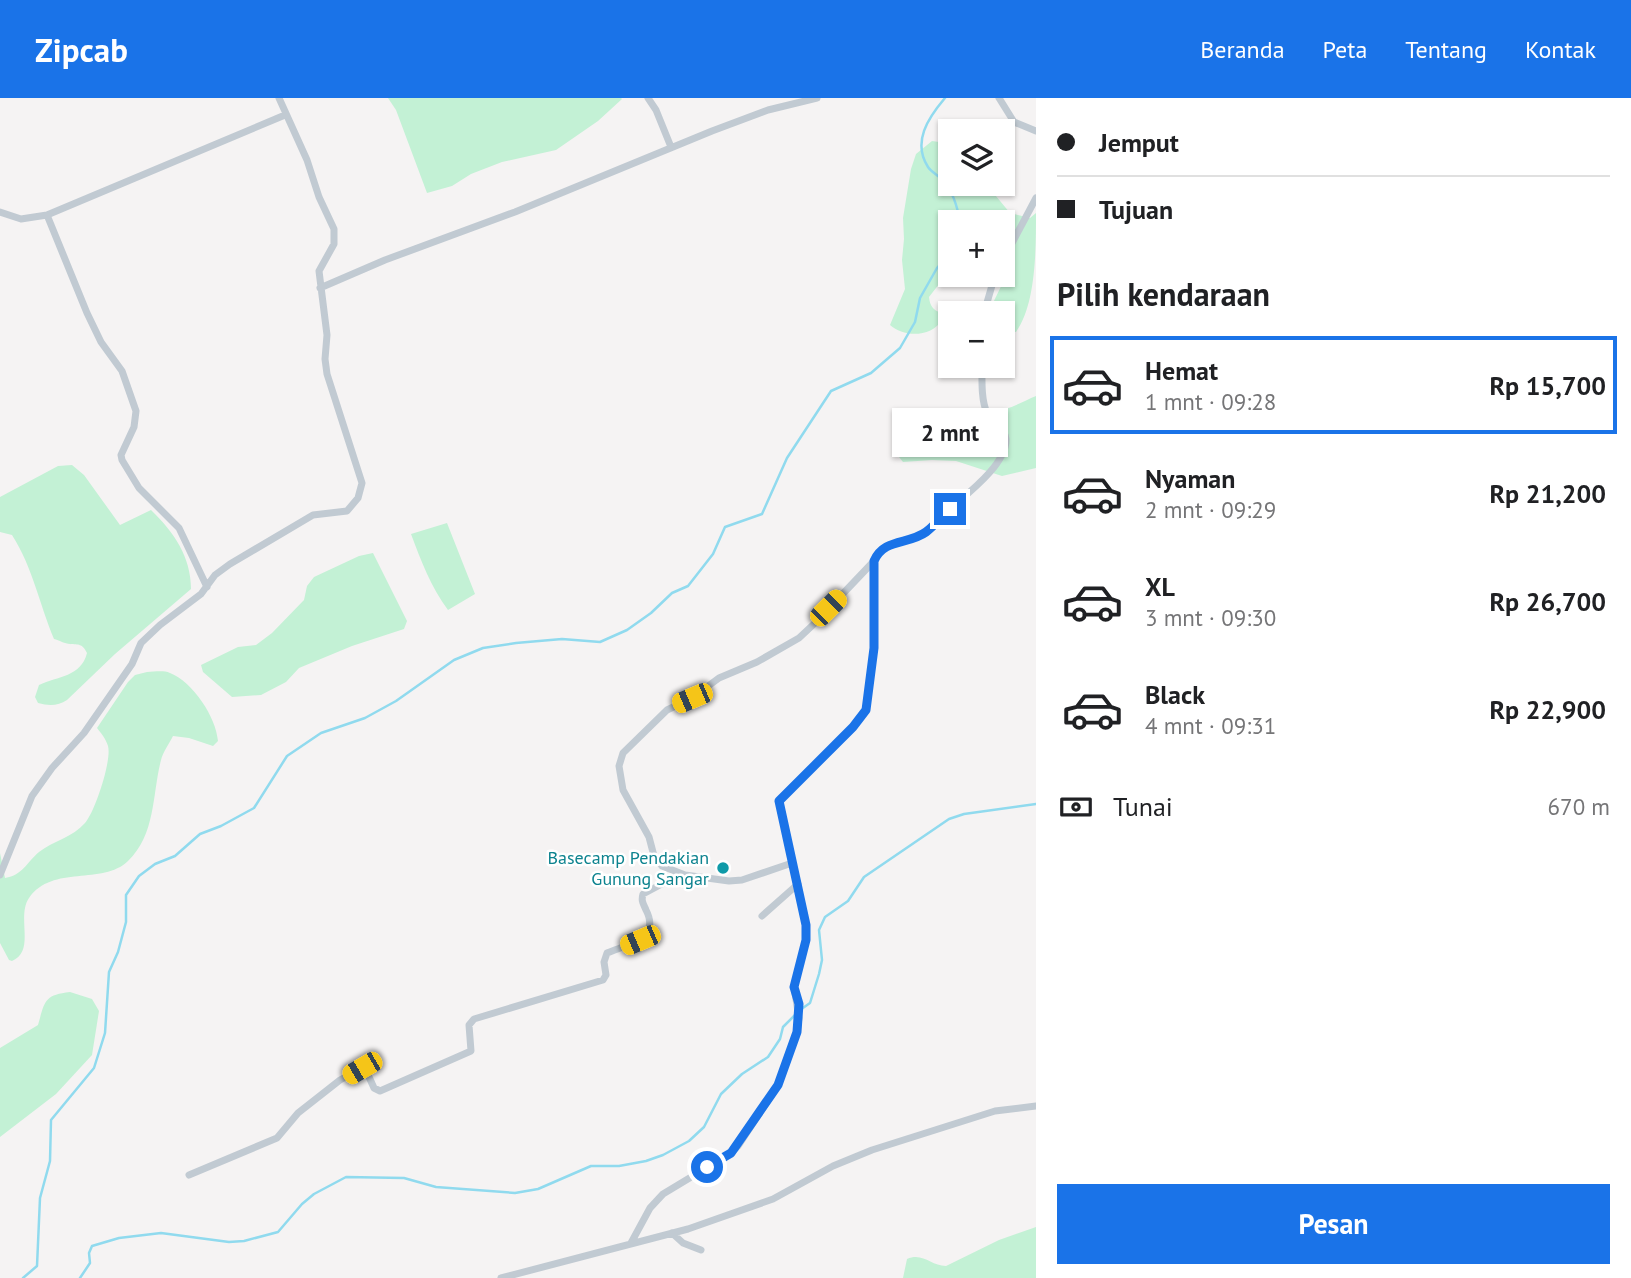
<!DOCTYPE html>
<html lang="id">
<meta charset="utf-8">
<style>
:root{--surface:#fff;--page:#f2f2f2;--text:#202124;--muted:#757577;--line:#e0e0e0;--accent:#1a73e8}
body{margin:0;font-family:"PT Sans",sans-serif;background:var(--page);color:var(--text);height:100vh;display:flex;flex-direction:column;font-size:26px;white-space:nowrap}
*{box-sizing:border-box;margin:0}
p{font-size:23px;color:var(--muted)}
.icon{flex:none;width:38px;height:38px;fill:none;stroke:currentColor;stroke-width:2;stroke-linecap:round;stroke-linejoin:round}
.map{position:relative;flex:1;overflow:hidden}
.sheet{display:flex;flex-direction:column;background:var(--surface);width:595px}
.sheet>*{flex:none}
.hud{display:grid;align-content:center;height:154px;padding:0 21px;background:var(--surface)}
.controls{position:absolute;left:938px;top:21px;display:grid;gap:14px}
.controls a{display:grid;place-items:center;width:77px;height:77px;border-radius:0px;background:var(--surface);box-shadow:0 2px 5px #0004;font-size:35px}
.end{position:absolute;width:32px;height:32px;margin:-16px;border:9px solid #1a73e8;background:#fff;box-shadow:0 0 0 4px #fff}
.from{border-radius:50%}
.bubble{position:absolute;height:49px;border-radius:0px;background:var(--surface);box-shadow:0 2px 5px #0004;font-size:23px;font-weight:800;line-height:49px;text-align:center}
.car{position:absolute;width:21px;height:42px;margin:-21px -10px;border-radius:9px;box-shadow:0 0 5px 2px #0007;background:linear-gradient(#f5c518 24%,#345 0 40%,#f5c518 0 76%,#345 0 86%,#f5c518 0)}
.hud b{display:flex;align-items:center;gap:24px;height:66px;font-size:26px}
.hud b+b{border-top:2px solid var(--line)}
.hud i{width:18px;height:18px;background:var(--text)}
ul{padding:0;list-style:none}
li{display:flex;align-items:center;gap:21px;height:98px;margin:0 14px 10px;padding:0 7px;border:4px solid transparent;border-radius:0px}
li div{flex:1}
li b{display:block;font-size:26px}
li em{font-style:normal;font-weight:800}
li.on{border-color:var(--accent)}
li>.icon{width:63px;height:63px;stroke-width:1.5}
h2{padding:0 21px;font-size:32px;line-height:84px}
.pay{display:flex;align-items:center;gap:18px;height:77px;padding:0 21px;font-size:26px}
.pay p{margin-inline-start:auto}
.primary-button{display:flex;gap:14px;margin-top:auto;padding:14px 21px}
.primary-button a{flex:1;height:80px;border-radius:0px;background:var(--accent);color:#fff;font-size:28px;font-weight:800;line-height:80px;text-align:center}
header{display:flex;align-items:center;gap:42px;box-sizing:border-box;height:98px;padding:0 35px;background:var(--accent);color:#fff}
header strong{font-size:33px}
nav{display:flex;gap:38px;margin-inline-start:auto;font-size:24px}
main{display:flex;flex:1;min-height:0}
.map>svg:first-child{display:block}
.green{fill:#c3f1d5}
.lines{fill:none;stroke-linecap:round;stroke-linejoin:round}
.stream{stroke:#90daee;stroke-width:2.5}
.minor{stroke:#c1cad2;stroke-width:7}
.route{stroke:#1a73e8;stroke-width:9}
.culture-dot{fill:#0f9aa8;stroke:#fff;stroke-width:2.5}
.labels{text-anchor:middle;stroke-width:5;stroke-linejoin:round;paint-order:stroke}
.culture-label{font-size:18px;fill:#0d838f;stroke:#fff;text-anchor:end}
</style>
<header>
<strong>Zipcab</strong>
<nav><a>Beranda</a><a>Peta</a><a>Tentang</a><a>Kontak</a></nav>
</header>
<main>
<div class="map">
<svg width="1036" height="1180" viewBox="0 0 1036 1180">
<rect width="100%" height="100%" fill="#f5f3f3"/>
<path class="green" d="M 388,0 L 621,0 L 622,1 L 598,23 L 556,52 L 502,64 L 471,76 L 452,88 L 427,95 L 396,12 Z
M 932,43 L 939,44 L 950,52 L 950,86 L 986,86 L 1010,115 L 1030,120 L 1036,115 C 1036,152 1036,206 1016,234 L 1003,233 L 1003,215 L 992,215 L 991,209 L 1009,172 L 1009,165 L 1003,155 L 1003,124 L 950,124 L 950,172 L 929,199 C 930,208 933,212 941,215 L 942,222 C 932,239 904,240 890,227 L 905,191 L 902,162 L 904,141 L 903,120 L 911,71 L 916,56 Z
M 1036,298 L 1036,370 L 1002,378 L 956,363 L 932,362 L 903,364 L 899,359 C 904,347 912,329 923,322 C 935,314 986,316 1005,311 C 1016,308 1026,302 1036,298 Z
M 72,367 L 84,377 L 120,427 L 151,412 C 174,434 191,459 191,491 L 115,556 L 67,602 C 58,608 49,608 38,605 L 35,599 L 39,587 C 58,578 81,579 87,555 C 82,545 79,547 70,546 C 65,546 59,542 54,541 C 39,505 33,470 12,437 L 0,434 L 0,399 L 58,368 Z
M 447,425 L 475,496 L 448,512 C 431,489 421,463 411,436 Z
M 373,455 L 407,523 L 404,531 L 352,548 L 299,570 L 286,584 L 261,597 L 232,599 L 203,574 L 201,567 L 238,549 L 256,547 L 272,535 L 304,502 L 307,488 L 314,479 L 359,458 Z
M 147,574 C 154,574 163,572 170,575 C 193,584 216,619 218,643 L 213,648 L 189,640 L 173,638 C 169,646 163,654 161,662 C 152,697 156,736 128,763 C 102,788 53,766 29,800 C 16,819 36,853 12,863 L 9,862 L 0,845 L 0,755 L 5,780 C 23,777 26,765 39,754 C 53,743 73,739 85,725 C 95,714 112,662 108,648 C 106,641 101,635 97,630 L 128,584 L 135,577 Z
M 70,894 L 92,901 L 99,913 L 92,957 L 56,996 L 0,1039 L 0,950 L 38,927 C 45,903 44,897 70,894 Z
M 1036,1129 L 1036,1180 L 903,1180 L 907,1161 C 923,1154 931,1168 946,1168 L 999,1142 Z"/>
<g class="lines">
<path class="stream" d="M 945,0 C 928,20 912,44 928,69 C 932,75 940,78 944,84 C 953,94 958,112 960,124
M 800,912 L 810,905 L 819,876 L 822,862 L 819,832 L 825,819 L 848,803 L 864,779 L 949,721 L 964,716 L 1036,706
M 23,1180 L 37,1168 L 40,1100 L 50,1063 L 51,1022 L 94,970 L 105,935 L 109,874 L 118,854 L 126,824 L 126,797 L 139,778 L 155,766 L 175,758 L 200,736 L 221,728 L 254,710 L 287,658 L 321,635 L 365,620 L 396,603 L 454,562 L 483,550 L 516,545 L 562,541 L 600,544 L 627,532 L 651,515 L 672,495 L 688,488 L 713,456 L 725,429 L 762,416 L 787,360 L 831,293 L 871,275 L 900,250 L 915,224 L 920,200 L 937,170 L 950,155
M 80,1180 L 90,1165 L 89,1155 L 92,1148 L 119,1140 L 161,1135 L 229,1144 L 244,1143 L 278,1134 L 302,1106 L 314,1096 L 346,1079 L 404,1080 L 436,1089 L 515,1095 L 538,1091 L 591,1068 L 619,1068 L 646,1063 L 663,1057 L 689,1043 L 704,1029 L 721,996 L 742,976 L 768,959 L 780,941 L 783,929 L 795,917"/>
<path class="minor" d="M 648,0 L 656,12 L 671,49
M 999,0 L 1014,24 L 1036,33
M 0,114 L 21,121 L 47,117 L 285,17
M 47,117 L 87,215 L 101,244 L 122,273 L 136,313 L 134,329 L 121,357 L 122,362 L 139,390 L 179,430 L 207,489
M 1003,162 L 1036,100
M 320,190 L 385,162 L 515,114 L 712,33 L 768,12 L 817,0
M 984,215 L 995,177
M 792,765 L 742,782 L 729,783 L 685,777 L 662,768 L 654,758 L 649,739 L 623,692 L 619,668 L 623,655 L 667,612 L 692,600 L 719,580 L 757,564 L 799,540 L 815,525 L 874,463 C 883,442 905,446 923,436 C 933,430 941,418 950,411 C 967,396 1007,366 1006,341 C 1005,331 992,324 987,315 C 981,302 982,282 982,268
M 0,777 L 32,698 L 52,670 L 84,635 L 132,566 L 141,545 L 160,527 L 201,496 L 215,477 L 230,466 L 313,417 L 347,413 L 358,400 L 362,385 L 327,276 L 325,261 L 327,237 L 319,173 L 334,146 L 334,131 L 319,99 L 307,62 L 279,0
M 762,818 L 798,786
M 189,1077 L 277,1040 L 298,1015 L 340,982 L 362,970 L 365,970 L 374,990 L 380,993 L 471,953 L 469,927 L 474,921 L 603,882 L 606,877 L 604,864 L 607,855 C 628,846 661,841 646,812 C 643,805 641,803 643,796 L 673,780 L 685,777
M 672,1135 L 683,1145 L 701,1152
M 631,1145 L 650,1110 L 663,1096 L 731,1055 L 738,1048 L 778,987 L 797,934 L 799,920 L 794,889 L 806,842 L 806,827 L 779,703 L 853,629 L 866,612 L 874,550 L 874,463
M 501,1180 L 688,1131 L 773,1101 L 833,1068 L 872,1052 L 995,1013 L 1036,1008"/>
</g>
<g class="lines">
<path class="route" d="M 707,1069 L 731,1055 L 778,987 L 797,934 L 799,906 L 794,889 L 806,842 L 806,827 L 779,703 L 853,629 L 866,612 L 874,550 L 874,463 C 884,440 908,447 926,434 C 934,428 942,418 950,411"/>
</g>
<circle class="culture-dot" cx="723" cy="770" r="7"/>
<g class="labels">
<g class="culture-label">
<text x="709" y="766">Basecamp Pendakian<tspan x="709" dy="21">Gunung Sangar</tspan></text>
</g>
</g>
</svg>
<div class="controls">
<a><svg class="icon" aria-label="layers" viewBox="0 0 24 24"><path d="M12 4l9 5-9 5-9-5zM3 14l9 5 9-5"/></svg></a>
<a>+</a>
<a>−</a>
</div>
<i class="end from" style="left:707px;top:1069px"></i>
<i class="end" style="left:950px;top:411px"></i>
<div class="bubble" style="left:892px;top:310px;width:116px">2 mnt</div>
<i class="car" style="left:828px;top:510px;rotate:45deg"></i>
<i class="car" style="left:692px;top:600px;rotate:247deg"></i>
<i class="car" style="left:640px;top:842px;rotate:247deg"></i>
<i class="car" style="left:362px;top:970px;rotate:240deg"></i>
</div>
<section class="sheet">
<div class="hud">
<b><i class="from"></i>Jemput</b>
<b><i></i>Tujuan</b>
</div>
<h2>Pilih kendaraan</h2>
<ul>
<li class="on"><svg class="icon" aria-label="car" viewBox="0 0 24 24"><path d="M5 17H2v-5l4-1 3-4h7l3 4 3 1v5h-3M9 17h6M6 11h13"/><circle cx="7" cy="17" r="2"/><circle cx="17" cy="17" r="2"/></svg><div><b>Hemat</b><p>1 mnt · 09:28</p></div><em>Rp 15,700</em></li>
<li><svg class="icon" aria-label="car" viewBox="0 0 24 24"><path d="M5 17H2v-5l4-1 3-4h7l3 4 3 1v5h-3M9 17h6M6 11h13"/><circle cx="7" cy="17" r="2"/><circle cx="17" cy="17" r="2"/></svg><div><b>Nyaman</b><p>2 mnt · 09:29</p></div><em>Rp 21,200</em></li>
<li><svg class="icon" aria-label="car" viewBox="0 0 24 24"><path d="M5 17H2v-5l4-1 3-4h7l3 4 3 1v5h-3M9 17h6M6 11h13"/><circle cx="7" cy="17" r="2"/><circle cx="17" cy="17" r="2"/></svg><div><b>XL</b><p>3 mnt · 09:30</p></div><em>Rp 26,700</em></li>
<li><svg class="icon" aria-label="car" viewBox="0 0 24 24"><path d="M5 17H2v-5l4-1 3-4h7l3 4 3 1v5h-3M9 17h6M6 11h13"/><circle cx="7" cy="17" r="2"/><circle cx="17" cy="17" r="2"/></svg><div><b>Black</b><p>4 mnt · 09:31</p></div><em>Rp 22,900</em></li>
</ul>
<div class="pay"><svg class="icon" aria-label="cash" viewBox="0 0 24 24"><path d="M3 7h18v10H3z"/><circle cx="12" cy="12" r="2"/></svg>Tunai<p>670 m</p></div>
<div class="primary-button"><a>Pesan</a></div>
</section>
</main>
